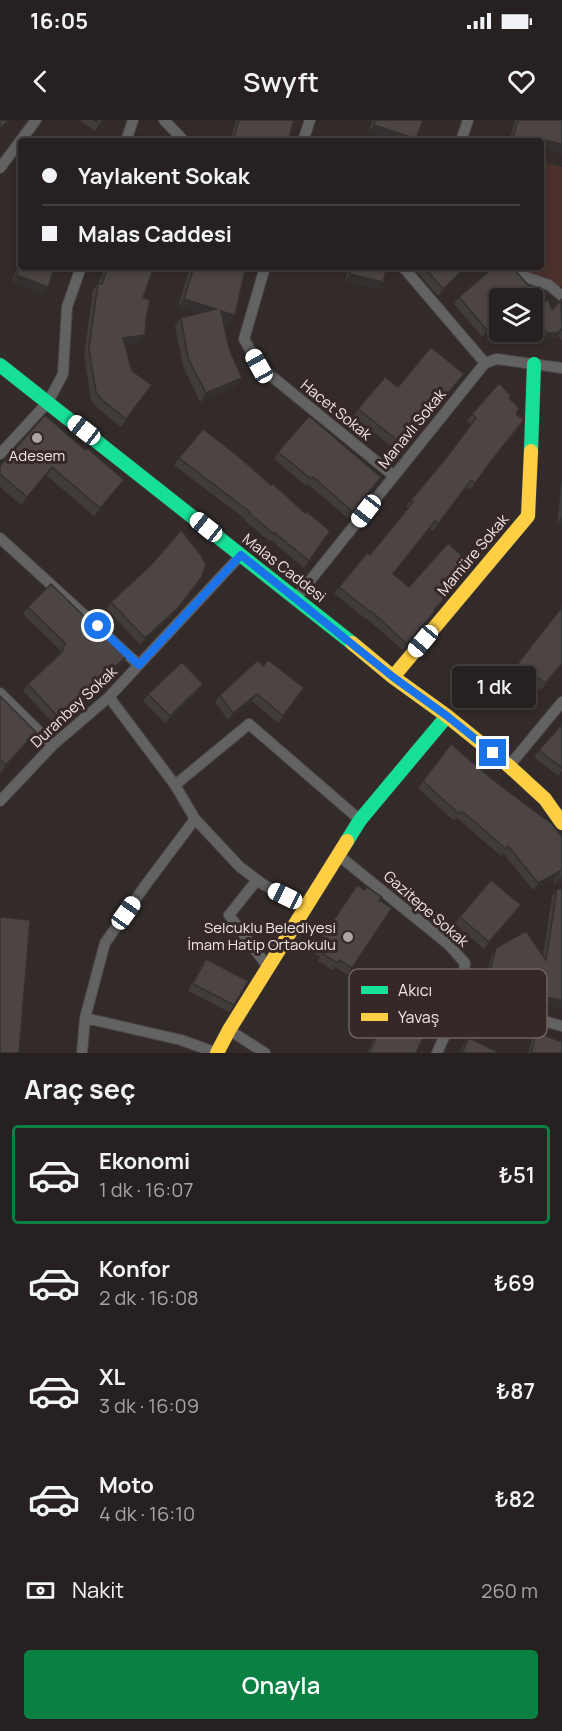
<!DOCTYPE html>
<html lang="tr">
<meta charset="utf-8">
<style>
:root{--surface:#262020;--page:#322d2d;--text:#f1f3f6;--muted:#a4a3a5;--line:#423e3e;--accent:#0b8043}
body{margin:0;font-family:Manrope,sans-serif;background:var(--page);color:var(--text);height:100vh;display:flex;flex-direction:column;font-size:22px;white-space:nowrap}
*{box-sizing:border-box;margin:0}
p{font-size:20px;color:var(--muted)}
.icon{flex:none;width:33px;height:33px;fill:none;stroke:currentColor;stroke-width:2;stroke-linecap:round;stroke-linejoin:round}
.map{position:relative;height:933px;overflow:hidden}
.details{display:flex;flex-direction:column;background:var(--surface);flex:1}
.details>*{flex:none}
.top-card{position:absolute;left:18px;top:18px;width:526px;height:132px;border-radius:6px;box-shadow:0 3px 9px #0003,0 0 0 2px var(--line);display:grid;align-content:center;height:132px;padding:0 24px;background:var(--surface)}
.tools{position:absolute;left:489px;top:168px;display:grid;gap:12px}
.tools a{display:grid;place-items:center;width:54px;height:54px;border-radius:6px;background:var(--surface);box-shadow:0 3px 9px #0003,0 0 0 2px var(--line);font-size:30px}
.end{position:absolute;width:27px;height:27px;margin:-14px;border:8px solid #1a73e8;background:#fff;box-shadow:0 0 0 3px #fff}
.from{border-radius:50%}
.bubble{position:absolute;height:42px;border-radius:6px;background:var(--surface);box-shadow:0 3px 9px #0003,0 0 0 2px var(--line);font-size:20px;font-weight:600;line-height:42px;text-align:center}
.car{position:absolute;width:18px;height:36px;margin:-18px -9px;border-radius:8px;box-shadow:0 0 4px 2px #0007;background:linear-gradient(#fff 24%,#345 0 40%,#fff 0 76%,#345 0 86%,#fff 0)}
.top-card b{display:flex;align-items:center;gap:21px;height:57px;font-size:22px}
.top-card b+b{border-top:2px solid var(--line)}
.top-card i{width:15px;height:15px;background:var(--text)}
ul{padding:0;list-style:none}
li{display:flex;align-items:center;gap:18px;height:99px;margin:0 12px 9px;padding:0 12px;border:3px solid transparent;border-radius:6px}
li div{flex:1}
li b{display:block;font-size:22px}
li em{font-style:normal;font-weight:600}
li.on{border-color:var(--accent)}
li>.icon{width:54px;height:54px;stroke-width:1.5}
h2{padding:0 24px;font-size:27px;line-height:72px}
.pay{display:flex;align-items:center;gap:15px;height:66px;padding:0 24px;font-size:22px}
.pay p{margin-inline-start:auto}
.button{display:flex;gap:12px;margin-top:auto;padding:12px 24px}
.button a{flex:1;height:69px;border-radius:6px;background:var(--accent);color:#fff;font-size:24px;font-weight:600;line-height:69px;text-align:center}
.status{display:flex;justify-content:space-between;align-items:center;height:42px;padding:0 30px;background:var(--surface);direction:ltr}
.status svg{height:16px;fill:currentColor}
header{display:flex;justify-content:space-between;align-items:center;height:78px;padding:0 24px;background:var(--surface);font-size:27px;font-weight:600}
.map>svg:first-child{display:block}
.green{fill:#4b302c}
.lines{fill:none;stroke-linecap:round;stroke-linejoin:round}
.street-casing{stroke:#4c4645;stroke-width:12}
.fast-casing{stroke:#4c4645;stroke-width:15}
.slow-casing{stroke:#4c4645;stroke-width:15}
.street{stroke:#626263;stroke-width:10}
.fast{stroke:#16e098;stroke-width:14}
.slow{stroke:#ffcf43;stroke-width:14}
.wall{fill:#413b3a}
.shaded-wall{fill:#353030}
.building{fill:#4c4544;stroke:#353030;stroke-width:1.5}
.route{stroke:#1a73e8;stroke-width:8}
.poi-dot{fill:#ada4a2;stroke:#362826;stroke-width:2}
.labels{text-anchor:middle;stroke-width:6;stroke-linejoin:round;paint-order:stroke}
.street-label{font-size:15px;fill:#efe5e3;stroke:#362826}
.poi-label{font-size:15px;fill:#efe5e3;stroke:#362826}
.key{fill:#362826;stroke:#6e615f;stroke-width:1.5}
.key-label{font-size:16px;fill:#efe5e3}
</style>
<div class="status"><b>16:05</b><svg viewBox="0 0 49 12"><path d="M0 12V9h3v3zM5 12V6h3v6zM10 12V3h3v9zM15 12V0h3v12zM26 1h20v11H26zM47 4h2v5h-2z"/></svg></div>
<header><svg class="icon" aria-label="back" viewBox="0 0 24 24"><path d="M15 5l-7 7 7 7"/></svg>Swyft<svg class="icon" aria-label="heart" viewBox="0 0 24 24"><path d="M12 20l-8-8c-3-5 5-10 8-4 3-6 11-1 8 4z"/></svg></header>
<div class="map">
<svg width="562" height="933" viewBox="0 0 562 933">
<rect width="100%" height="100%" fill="#322b2a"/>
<path class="green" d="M 542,42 L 562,47 L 562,166 L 538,163 L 523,147 L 542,147 Z"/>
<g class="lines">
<g class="street-casing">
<path id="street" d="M 164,0 L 184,21
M 126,21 L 133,0
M 303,21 L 310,0
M 461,21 L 468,0
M 0,48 L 36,0
M 265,147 L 244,219 L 259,246 L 394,356
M 403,147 L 485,243 L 497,239 L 562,248
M 516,147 L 520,155 L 549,165 L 562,176
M 0,334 L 48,282 L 63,254 L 67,187 L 81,147
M 0,418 L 139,545
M 296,478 L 485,243
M 0,573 L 53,625
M 109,577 L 175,665 L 195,699 L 240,747 L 264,765 L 306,786
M 509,646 L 562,582
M 175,665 L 249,604 L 360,700
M 0,681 L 53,625 L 109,577 L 241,435
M 338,735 L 448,824 L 465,843 L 461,879 L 437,933
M 257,760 L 229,795 L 268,847
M 461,879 L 562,906
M 85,898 L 181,920 L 217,933
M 229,910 L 265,933
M 82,933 L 85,898 L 105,823 L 147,763 L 195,699"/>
</g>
<g class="fast-casing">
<path id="fast" d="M 0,245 L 352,523
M 531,331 L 534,244
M 347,721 L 360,700 L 447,596"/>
</g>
<g class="slow-casing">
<path id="slow" d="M 352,523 L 393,557 L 447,596 L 509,646 L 545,679 L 562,703
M 393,557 L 528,396 L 531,331
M 217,933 L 229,910 L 347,721"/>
</g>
<use href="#street" class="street"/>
<use href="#fast" class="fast"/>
<use href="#slow" class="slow"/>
</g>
<path class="wall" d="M 79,0 L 102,0 L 95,11 Z
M 236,0 L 294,0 L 288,21 L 230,21 Z
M 372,0 L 423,0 L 415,21 L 396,21 L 369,12 Z
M 515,0 L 562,0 L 562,33 L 542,27 L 542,21 L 509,21 Z
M 21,138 L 21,147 L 48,167 L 43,173 L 12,162 Z
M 105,147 L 154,147 L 143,178 L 146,199 L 145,215 L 139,223 L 125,225 L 132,251 L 152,265 L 121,307 L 95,286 L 91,280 L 84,236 L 93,170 L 98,163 L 99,163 Z
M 190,147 L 246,147 L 229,203 L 223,202 L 229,228 L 242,258 L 236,266 L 200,282 L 183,246 L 175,206 L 181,198 L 197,193 L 178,187 Z
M 348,147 L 387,147 L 378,169 L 345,161 Z
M 413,147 L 468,147 L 438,176 Z
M 494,147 L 512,147 L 544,183 L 548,179 L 552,190 L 561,180 L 562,220 L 558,216 L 552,220 L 542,220 L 537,213 L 528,221 L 520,212 L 532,212 L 532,178 L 500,178 L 500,201 L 482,217 L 454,184 L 459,177 Z
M 464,254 L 427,300 L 402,335 L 353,296 L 358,289 Z
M 509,279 L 516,294 L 520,307 L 497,333 L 470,370 L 466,366 L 433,411 L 430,408 L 393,454 L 409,467 L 468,452 L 435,490 L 430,497 L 403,530 L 366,498 L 365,499 L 334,473 L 339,467 L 370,435 L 408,388 L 406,386 L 446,338 L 471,304 L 467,301 L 472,294 Z
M 45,295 L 118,368 L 94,396 L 46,355 L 21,385 L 0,367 L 0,346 Z
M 278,332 L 376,364 L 349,399 L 308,364 L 306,366 L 274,339 Z
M 179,338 L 305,393 L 330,411 L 304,448 L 271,420 L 269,421 L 244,400 L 245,399 L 174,345 Z
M 562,358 L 562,405 L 557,404 Z
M 111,482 L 173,495 L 140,525 L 107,489 Z
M 28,487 L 90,502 L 128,535 L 123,542 L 90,572 L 85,579 L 56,606 L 23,571 L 28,564 L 58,535 L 61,531 L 23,494 Z
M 562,487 L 562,545 L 541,570 L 513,550 Z
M 263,546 L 299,575 L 278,603 L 252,581 L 228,600 L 215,582 L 220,575 Z
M 198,571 L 165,603 L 143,581 L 148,574 Z
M 0,576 L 36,612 L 29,621 L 0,654 Z
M 562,604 L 562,651 L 558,656 L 534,637 Z
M 492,659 L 562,717 L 562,761 L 553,766 L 555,758 L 533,770 L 503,733 L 501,736 L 457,698 L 454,701 L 418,668 L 423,661 Z
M 357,765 L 392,788 L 347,855 L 335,847 L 332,850 L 318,841 L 320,837 L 312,832 Z
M 557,769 L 562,888 L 536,883 L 537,875 L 532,882 L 518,881 L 482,870 L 492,835 L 496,828 L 543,835 L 552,776 Z
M 521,785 L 516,792 L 484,829 L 455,804 L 460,797 Z
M 206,839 L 234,885 L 229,892 L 188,871 L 201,846 Z
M 396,884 L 407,889 L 410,886 L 424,897 L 416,933 L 367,933 L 381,904 L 386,897 L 387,898 Z
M 537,912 L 562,933 L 528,933 L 532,919 Z
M 469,918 L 500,933 L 460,933 L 463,926 Z"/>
<path class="shaded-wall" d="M 8,0 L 10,0 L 0,11 L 0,9 Z
M 374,5 L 416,19 L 415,21 L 396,21 L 369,12 Z
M 513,17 L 526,21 L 510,21 Z
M 536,18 L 562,24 L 562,33 L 542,27 L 542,21 L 534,21 Z
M 466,147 L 468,147 L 438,176 L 443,169 Z
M 350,154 L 383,162 L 378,169 L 345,161 Z
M 17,155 L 48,167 L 43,173 L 12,162 Z
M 184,179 L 216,189 L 210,197 L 178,187 Z
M 221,191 L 235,195 L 229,203 L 215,199 Z
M 500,199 L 500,201 L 482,217 L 487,210 Z
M 541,206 L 537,213 L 528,221 L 533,214 Z
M 562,209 L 558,216 L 552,220 L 542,220 L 547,213 Z
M 145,215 L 139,223 L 118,226 L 123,218 Z
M 464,254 L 427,300 L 402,335 L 431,293 Z
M 242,258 L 236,266 L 200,282 L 206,273 Z
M 52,347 L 46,355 L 21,385 L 27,377 Z
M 124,360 L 118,368 L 94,396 L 100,388 Z
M 562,397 L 562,405 L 557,404 Z
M 196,465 L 173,495 L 140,525 L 145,518 Z
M 435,491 L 430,497 L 403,530 L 407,524 Z
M 128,535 L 123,542 L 83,578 L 88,571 Z
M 203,564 L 198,571 L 165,603 L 170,596 Z
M 90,572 L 85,579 L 56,606 L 60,599 Z
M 257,574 L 252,581 L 228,600 L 233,593 Z
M 36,612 L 29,621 L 0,654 L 6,645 Z
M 560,751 L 555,758 L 533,770 L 538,763 Z
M 562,757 L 562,761 L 553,766 L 558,759 Z
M 521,785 L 516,792 L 484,829 L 489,822 Z
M 487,863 L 537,875 L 532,882 L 518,881 L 482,870 Z
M 541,876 L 562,880 L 562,888 L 536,883 Z"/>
<path class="building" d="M 0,0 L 8,0 L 0,9 Z
M 94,0 L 102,0 L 100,4 Z
M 239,0 L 294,0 L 288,21 L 234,21 L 233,20 Z
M 375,0 L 423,0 L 416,19 L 374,5 Z
M 518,0 L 562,0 L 562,24 L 536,18 L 535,21 L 526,21 L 513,17 Z
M 21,144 L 21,147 L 55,147 L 48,167 L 17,155 Z
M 108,147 L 154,147 L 143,178 L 150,180 L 146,199 L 145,215 L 123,218 L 132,251 L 152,265 L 126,299 L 101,279 L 96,272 L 89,229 L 98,163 L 102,164 Z
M 194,147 L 246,147 L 235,195 L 221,191 L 229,228 L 242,258 L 206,273 L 188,238 L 181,198 L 216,189 L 184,179 Z
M 352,147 L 387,147 L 383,162 L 350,154 Z
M 424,147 L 466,147 L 443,169 Z
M 494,147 L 512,147 L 544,183 L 548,179 L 552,190 L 561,180 L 562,209 L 557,213 L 547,213 L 541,206 L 533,214 L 531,212 L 532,212 L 532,178 L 500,178 L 500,199 L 487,210 L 459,177 Z
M 431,227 L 464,254 L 431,293 L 407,328 L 358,289 L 385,257 L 398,267 Z
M 499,263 L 511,276 L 509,278 L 519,288 L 516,294 L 524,300 L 502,327 L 475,363 L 471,360 L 438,404 L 435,401 L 393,454 L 409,467 L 448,423 L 473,446 L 434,490 L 435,491 L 407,524 L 371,491 L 370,492 L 339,467 L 367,433 L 370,435 L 413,382 L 411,380 L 446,338 L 476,298 L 472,294 Z
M 45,295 L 85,330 L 87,328 L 124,360 L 100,388 L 52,347 L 27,377 L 0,354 L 0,346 Z
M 309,296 L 381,357 L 353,392 L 313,357 L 311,359 L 278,332 Z
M 203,309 L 238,336 L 271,365 L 272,363 L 305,393 L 306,391 L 330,411 L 309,441 L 275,413 L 274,414 L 249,393 L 250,392 L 179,338 Z
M 181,410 L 200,434 L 206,445 L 201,458 L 178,488 L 145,518 L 111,482 L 151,445 Z
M 51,464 L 90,502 L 91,500 L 128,535 L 88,571 L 90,572 L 60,599 L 28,564 L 64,530 L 62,528 L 66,524 L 28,487 Z
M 562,487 L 562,544 L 545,563 L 518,543 Z
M 258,540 L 263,546 L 268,540 L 304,568 L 283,596 L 257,574 L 233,593 L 220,575 Z
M 182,542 L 203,564 L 170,596 L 148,574 Z
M 0,576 L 36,612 L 6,645 L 0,639 Z
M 562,604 L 562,648 L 539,630 Z
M 451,624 L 492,659 L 552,704 L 562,717 L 562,757 L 558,759 L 560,751 L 538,763 L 508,726 L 506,729 L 462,691 L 459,694 L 423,661 Z
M 491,760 L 521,785 L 489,822 L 460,797 Z
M 357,765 L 365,770 L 367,767 L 382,777 L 379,780 L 392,788 L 352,848 L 339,840 L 337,843 L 323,834 L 325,831 L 317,825 Z
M 557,769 L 562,769 L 562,880 L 541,876 L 542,865 L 537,875 L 523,874 L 487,863 L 496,828 L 526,811 L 546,840 Z
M 0,797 L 30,800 L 19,933 L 0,933 Z
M 206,839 L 248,861 L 234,885 L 193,864 Z
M 396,884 L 408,889 L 410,886 L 426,893 L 424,897 L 431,901 L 416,933 L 369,933 L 386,897 L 388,899 Z
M 537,912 L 562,922 L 562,933 L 531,933 Z
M 469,918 L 500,933 L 462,933 Z"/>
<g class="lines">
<path class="route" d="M 98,506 L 139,545 L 241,435 L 393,557 L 447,596 L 493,633"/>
</g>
<g class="poi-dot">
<circle cx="37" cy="318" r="6"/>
<circle cx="348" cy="817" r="6"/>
</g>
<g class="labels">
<g class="street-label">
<text transform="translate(336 290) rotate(39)" y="5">Hacet Sokak</text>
<text transform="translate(412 309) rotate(-51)" y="5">Manavlı Sokak</text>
<text transform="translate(473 435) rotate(-50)" y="5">Mamüre Sokak</text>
<text transform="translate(284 448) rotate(38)" y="5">Malas Caddesi</text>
<text transform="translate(74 587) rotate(-43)" y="5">Duranbey Sokak</text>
<text transform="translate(426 789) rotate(41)" y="5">Gazitepe Sokak</text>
</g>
<g class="poi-label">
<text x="37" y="341">Adesem</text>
<text x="336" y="813" text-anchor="end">Selcuklu Belediyesi<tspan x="336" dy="17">İmam Hatip Ortaokulu</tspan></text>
</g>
</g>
<rect x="349" y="849" width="198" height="69" rx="9" class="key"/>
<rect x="361" y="866" width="27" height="8" fill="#16e098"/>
<rect x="361" y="893" width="27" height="8" fill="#ffcf43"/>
<g class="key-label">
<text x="398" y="876">Akıcı</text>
<text x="398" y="903">Yavaş</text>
</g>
</svg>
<div class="tools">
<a><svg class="icon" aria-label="layers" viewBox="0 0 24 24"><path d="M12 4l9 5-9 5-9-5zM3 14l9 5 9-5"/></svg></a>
</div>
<i class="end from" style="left:98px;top:506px"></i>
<i class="end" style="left:493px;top:633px"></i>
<div class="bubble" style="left:452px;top:546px;width:84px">1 dk</div>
<i class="car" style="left:259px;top:246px;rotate:331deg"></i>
<i class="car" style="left:84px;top:310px;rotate:308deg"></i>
<i class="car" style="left:366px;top:391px;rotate:218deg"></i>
<i class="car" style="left:206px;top:407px;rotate:309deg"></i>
<i class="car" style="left:423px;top:521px;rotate:220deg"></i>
<i class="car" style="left:285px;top:776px;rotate:296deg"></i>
<i class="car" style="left:126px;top:793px;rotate:35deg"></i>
<div class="top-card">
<b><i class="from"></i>Yaylakent Sokak</b>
<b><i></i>Malas Caddesi</b>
</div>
</div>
<section class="details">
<h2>Araç seç</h2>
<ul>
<li class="on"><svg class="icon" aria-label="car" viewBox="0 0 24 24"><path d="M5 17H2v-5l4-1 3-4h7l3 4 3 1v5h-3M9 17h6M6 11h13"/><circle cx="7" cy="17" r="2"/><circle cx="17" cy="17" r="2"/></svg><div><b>Ekonomi</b><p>1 dk · 16:07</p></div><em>₺51</em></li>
<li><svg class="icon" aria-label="car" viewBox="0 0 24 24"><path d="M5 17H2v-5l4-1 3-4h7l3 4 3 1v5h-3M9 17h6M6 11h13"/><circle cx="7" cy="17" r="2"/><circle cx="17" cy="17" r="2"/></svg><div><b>Konfor</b><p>2 dk · 16:08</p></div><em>₺69</em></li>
<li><svg class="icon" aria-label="car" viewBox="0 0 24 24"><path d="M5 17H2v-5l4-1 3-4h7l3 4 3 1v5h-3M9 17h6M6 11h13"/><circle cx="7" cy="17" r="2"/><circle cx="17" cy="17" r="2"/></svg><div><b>XL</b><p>3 dk · 16:09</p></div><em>₺87</em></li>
<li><svg class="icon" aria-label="car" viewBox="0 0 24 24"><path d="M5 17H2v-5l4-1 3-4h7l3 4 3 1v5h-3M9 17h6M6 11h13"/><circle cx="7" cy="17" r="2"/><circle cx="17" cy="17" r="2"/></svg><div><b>Moto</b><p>4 dk · 16:10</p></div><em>₺82</em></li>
</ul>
<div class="pay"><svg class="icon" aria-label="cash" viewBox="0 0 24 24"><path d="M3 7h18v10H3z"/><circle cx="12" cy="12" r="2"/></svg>Nakit<p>260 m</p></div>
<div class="button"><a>Onayla</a></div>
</section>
